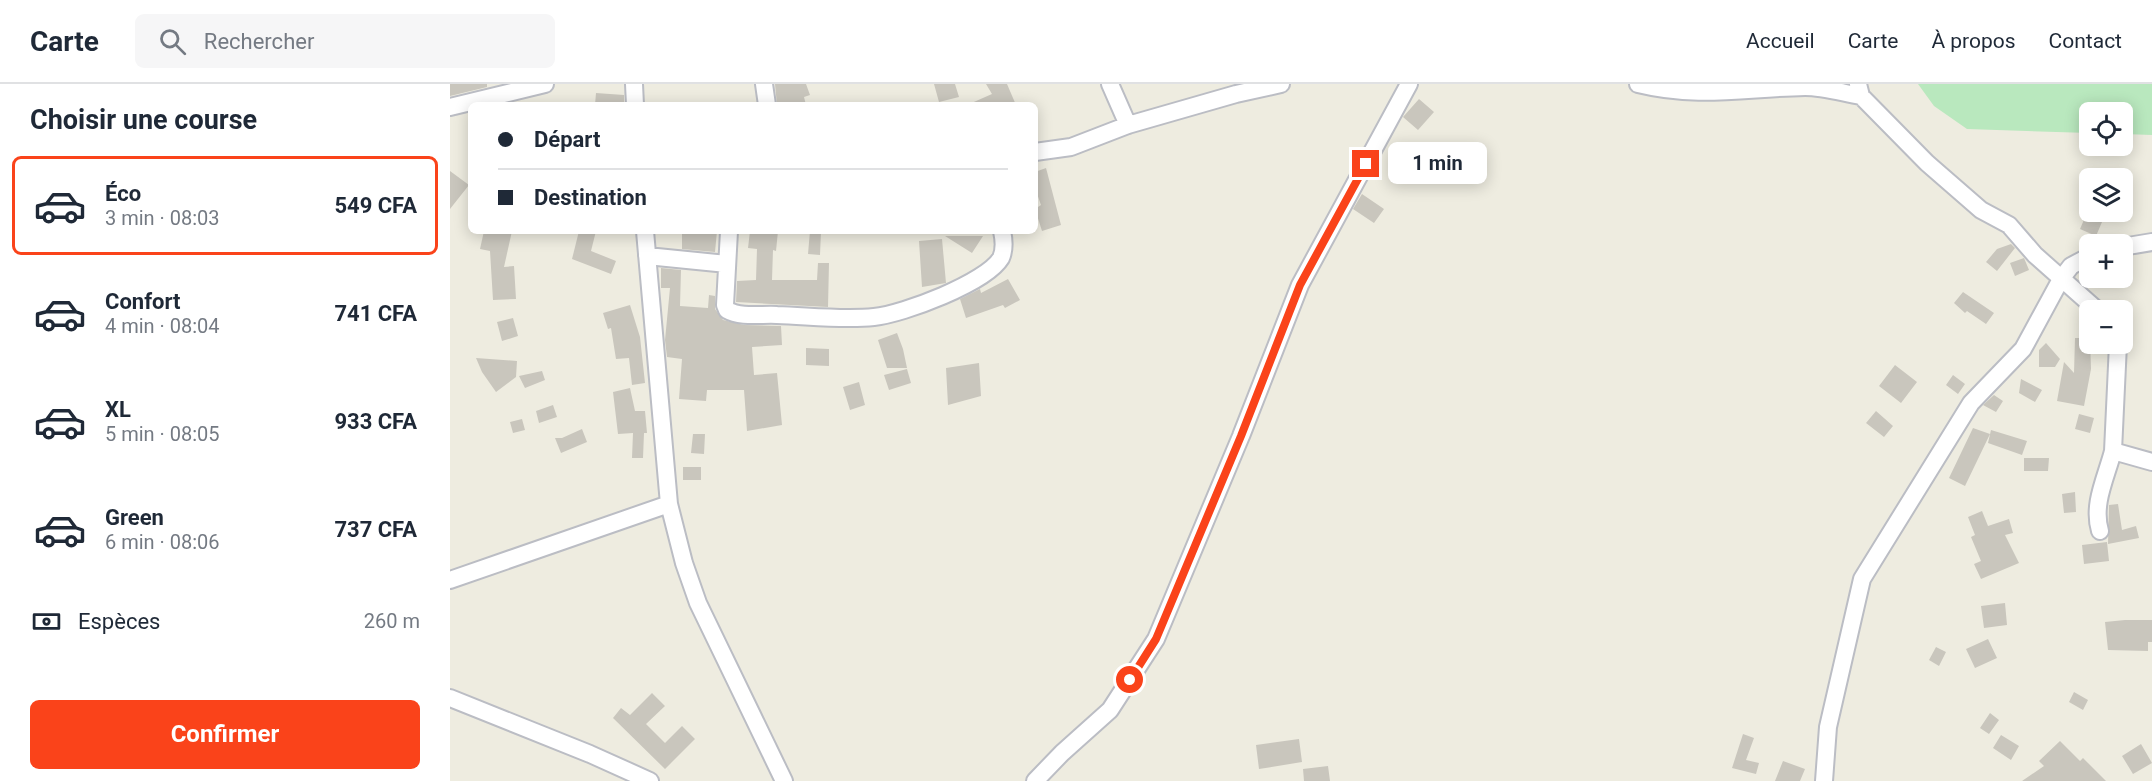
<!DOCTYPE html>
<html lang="fr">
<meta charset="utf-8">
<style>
:root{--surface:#fff;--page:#f6f6f7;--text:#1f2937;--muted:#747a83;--line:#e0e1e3;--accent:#fa431a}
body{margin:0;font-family:Roboto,sans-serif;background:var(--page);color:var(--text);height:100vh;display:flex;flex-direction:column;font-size:22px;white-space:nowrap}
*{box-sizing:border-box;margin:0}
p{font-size:20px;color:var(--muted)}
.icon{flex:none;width:33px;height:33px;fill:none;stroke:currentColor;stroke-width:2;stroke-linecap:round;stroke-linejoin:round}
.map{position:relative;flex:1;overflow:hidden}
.drawer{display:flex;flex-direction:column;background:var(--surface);width:450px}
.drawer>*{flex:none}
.guide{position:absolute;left:18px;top:18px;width:570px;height:132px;border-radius:9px;box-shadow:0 3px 15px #0003;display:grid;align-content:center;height:132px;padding:0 30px;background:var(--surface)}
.fabs{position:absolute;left:1629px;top:18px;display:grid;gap:12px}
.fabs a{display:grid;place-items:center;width:54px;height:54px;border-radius:9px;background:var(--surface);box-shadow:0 3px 15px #0003;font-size:30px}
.end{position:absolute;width:27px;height:27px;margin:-14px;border:8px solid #fa431a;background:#fff;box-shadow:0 0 0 3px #fff}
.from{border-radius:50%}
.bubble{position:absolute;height:42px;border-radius:9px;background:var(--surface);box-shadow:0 3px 15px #0003;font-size:20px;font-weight:700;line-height:42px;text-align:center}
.guide b{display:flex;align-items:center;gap:21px;height:57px;font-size:22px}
.guide b+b{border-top:2px solid var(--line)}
.guide i{width:15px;height:15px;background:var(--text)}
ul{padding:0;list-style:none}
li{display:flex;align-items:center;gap:18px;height:99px;margin:0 12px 9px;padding:0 18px;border:3px solid transparent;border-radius:9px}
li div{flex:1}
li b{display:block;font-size:22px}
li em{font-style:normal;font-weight:700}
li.current{border-color:var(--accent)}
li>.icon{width:54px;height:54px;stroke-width:1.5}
h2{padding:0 30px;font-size:27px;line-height:72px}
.pay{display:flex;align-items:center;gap:15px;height:66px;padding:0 30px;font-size:22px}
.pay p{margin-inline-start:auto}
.action{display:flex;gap:12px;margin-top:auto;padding:12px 30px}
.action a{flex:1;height:69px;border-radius:9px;background:var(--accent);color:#fff;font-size:24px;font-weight:700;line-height:69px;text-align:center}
header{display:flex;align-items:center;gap:36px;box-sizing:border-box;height:84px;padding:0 30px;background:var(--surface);border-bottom:2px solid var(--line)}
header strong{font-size:28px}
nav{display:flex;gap:33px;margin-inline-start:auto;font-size:21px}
.search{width:420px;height:54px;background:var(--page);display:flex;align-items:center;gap:15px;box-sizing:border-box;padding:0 21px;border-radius:9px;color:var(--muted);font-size:22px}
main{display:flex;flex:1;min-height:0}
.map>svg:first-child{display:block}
.green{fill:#b9e8be}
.building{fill:#c9c6bd}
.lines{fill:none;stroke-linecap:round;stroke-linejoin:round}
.street-casing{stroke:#bbbdc4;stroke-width:20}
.street{stroke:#fff;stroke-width:16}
.route{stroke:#fa431a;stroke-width:8}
</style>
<header>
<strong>Carte</strong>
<div class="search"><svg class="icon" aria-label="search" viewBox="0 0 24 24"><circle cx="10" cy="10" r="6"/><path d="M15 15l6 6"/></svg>Rechercher</div>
<nav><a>Accueil</a><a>Carte</a><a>À propos</a><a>Contact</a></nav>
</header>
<main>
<section class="drawer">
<h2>Choisir une course</h2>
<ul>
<li class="current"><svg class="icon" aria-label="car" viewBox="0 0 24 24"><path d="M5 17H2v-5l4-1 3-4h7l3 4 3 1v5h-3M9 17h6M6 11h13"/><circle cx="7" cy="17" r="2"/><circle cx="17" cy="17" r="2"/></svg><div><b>Éco</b><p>3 min · 08:03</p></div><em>549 CFA</em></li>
<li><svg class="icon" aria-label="car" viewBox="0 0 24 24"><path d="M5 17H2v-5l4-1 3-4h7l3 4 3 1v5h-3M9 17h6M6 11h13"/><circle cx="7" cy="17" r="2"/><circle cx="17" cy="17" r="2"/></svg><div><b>Confort</b><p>4 min · 08:04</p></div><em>741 CFA</em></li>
<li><svg class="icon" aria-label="car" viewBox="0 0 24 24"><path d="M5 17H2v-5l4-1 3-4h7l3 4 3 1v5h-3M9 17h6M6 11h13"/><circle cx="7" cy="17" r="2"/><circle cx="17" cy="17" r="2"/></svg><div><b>XL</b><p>5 min · 08:05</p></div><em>933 CFA</em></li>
<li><svg class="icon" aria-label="car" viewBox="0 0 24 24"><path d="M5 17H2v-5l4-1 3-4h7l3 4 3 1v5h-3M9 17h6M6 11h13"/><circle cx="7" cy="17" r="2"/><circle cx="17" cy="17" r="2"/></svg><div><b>Green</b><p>6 min · 08:06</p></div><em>737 CFA</em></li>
</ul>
<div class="pay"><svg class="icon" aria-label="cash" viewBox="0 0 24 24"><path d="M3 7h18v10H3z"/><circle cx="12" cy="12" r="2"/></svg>Espèces<p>260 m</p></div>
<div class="action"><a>Confirmer</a></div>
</section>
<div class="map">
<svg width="1702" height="697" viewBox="0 0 1702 697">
<rect width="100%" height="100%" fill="#eeece0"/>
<path class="green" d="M 1468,0 L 1702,0 L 1702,51 L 1673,50 L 1672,28 L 1640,28 L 1639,49 L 1517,45 L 1484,22 Z"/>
<path class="building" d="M 0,0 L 37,0 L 37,3 L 0,12 Z
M 325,0 L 356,0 L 360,11 L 354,13 L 356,21 L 327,21 Z
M 484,0 L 505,0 L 509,13 L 489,18 Z
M 536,0 L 557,0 L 566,21 L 517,21 L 542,10 Z
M 146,9 L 174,11 L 174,21 L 145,21 Z
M 969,15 L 984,28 L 968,46 L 953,33 Z
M 596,84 L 611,141 L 592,147 L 585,125 L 591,121 L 585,104 L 585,88 Z
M 0,87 L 19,101 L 0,125 Z
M 912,110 L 934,125 L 924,139 L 903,125 Z
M 1636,131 L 1652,138 L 1646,152 L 1630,145 Z
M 34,147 L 62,147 L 54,183 L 64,182 L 66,215 L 43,216 L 40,167 L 30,165 Z
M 129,147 L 146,147 L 141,167 L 166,177 L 161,190 L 122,175 Z
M 232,147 L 267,147 L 265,168 L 232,165 Z
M 300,147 L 328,147 L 326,167 L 323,166 L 322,196 L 367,196 L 368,179 L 379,179 L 378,223 L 286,218 L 287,197 L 306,196 L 307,165 L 298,164 Z
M 360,147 L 371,147 L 370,171 L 358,170 Z
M 495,152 L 533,152 L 522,169 Z
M 492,155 L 496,199 L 472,203 L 469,157 Z
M 1561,160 L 1565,164 L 1547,187 L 1536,178 L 1547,165 Z
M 1574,174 L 1579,186 L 1565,192 L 1560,179 Z
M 211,184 L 231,186 L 230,222 L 258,224 L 259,211 L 265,212 L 265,225 L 273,236 L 294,241 L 331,242 L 332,261 L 302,263 L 304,291 L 327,289 L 332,341 L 297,347 L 294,306 L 257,306 L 256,317 L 229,315 L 232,275 L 217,273 L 215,256 L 220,204 L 211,204 Z
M 558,195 L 570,216 L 555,224 L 553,221 L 516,234 L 510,215 L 530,205 L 531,209 Z
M 1513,208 L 1544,229 L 1536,240 L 1517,227 L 1515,229 L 1504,219 Z
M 180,221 L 190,253 L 195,299 L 182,301 L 179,274 L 166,275 L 161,244 L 158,245 L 153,229 Z
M 63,234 L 68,252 L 52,257 L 47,238 Z
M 447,249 L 453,265 L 457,284 L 437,284 L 428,256 Z
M 1625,254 L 1640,254 L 1641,285 L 1634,322 L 1607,317 L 1614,278 L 1624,289 Z
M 1596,259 L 1610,275 L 1605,283 L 1589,283 L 1589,266 Z
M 356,264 L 379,265 L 379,282 L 356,281 Z
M 26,274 L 67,277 L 66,293 L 46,308 L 32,288 Z
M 529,279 L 531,312 L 498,321 L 496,284 Z
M 1445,281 L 1467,298 L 1451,319 L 1429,302 Z
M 457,285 L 461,299 L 439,306 L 434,291 Z
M 92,287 L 95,296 L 75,304 L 69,292 Z
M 1503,291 L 1515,300 L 1508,310 L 1496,301 Z
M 1571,295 L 1592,306 L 1585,318 L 1569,309 Z
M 409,298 L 415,321 L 400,326 L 393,303 Z
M 180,304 L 185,327 L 195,327 L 197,349 L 194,349 L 193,374 L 182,374 L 183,349 L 168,350 L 163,308 Z
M 1544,311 L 1553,317 L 1546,328 L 1533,321 Z
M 103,321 L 107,333 L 89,339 L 86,327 Z
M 1426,327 L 1443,342 L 1434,353 L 1416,339 Z
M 1629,330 L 1644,334 L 1640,349 L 1625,345 Z
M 72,335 L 75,346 L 63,349 L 60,338 Z
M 1523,344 L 1540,350 L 1515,402 L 1499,394 Z
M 132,345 L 137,358 L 111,369 L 105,354 L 112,354 Z
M 1541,346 L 1577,357 L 1572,371 L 1538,359 Z
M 243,350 L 255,350 L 254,370 L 241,369 Z
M 1574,374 L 1599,374 L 1598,387 L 1574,387 Z
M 233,383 L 251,383 L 251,396 L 233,396 Z
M 1625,408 L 1626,428 L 1614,429 L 1612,410 Z
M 1668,420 L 1672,446 L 1686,442 L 1689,454 L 1658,460 L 1659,421 Z
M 1532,427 L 1538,442 L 1559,435 L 1563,449 L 1555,451 L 1569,479 L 1531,495 L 1524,480 L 1531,477 L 1521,453 L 1525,451 L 1518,433 Z
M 1657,458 L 1659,477 L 1634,480 L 1632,461 Z
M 1555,519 L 1557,541 L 1534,544 L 1531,522 Z
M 1675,536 L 1702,536 L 1702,558 L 1698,558 L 1698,567 L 1658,566 L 1655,538 Z
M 1538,555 L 1547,574 L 1525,584 L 1516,565 Z
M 1486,563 L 1496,568 L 1489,582 L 1479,576 Z
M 1624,608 L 1638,616 L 1633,626 L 1619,618 Z
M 202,609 L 215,622 L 196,640 L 215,659 L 232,642 L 245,655 L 215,685 L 163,634 L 171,624 L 180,631 Z
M 1540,629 L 1549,636 L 1539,650 L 1530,644 Z
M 1293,650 L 1304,654 L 1296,676 L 1309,679 L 1306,690 L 1282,684 Z
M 1551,651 L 1569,662 L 1561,676 L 1543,664 Z
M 849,655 L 852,678 L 809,685 L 806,661 Z
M 1610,657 L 1630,677 L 1633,674 L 1656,697 L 1572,697 L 1594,682 L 1589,677 Z
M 1691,660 L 1702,679 L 1683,690 L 1672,672 Z
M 1333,677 L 1355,685 L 1350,697 L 1325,697 Z
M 878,682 L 880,697 L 854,697 L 853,685 Z"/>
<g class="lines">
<g class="street-casing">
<path id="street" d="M 184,0 L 185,21
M 314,0 L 317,21
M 660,0 L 678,41
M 1188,0 C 1249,15 1295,4 1355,3 C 1373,3 1393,9 1411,12
M 1408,0 L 1411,12 L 1477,79 L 1531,126 L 1559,141 L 1585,171 L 1647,226
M 0,23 L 95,0
M 585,68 L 621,63 L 678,41 L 786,10 L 831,0
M 195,147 L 219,420 L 234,479 L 248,519 L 334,697
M 279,147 L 275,221 L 277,226 C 291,234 312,230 327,231 C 359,232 392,236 424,233 C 453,230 536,199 551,174 C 555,165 554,156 552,147
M 1672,163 L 1702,158
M 197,172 L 277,180
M 1668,260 L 1663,367 L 1702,378
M 1650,447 C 1642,420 1656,394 1663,367
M 0,496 L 219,420
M 0,614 L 140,670 L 200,697
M 585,697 L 612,669 L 660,626 L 706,555 L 791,352 L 850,201 L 959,0
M 1374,697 L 1378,643 L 1412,495 L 1521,319 L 1573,265 L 1611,195 L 1621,182 L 1640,172"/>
</g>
<use href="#street" class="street"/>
</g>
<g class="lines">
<path class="route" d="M 680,596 L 706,555 L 791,352 L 850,201 L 916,80"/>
</g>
</svg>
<div class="fabs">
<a><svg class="icon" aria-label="locate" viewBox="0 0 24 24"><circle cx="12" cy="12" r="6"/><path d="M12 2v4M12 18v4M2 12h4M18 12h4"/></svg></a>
<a><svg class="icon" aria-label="layers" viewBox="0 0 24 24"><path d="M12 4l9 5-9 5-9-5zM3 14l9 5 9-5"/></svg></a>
<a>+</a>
<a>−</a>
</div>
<i class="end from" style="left:680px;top:596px"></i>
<i class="end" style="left:916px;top:80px"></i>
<div class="bubble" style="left:938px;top:58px;width:99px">1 min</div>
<div class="guide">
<b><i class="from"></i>Départ</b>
<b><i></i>Destination</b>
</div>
</div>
</main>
